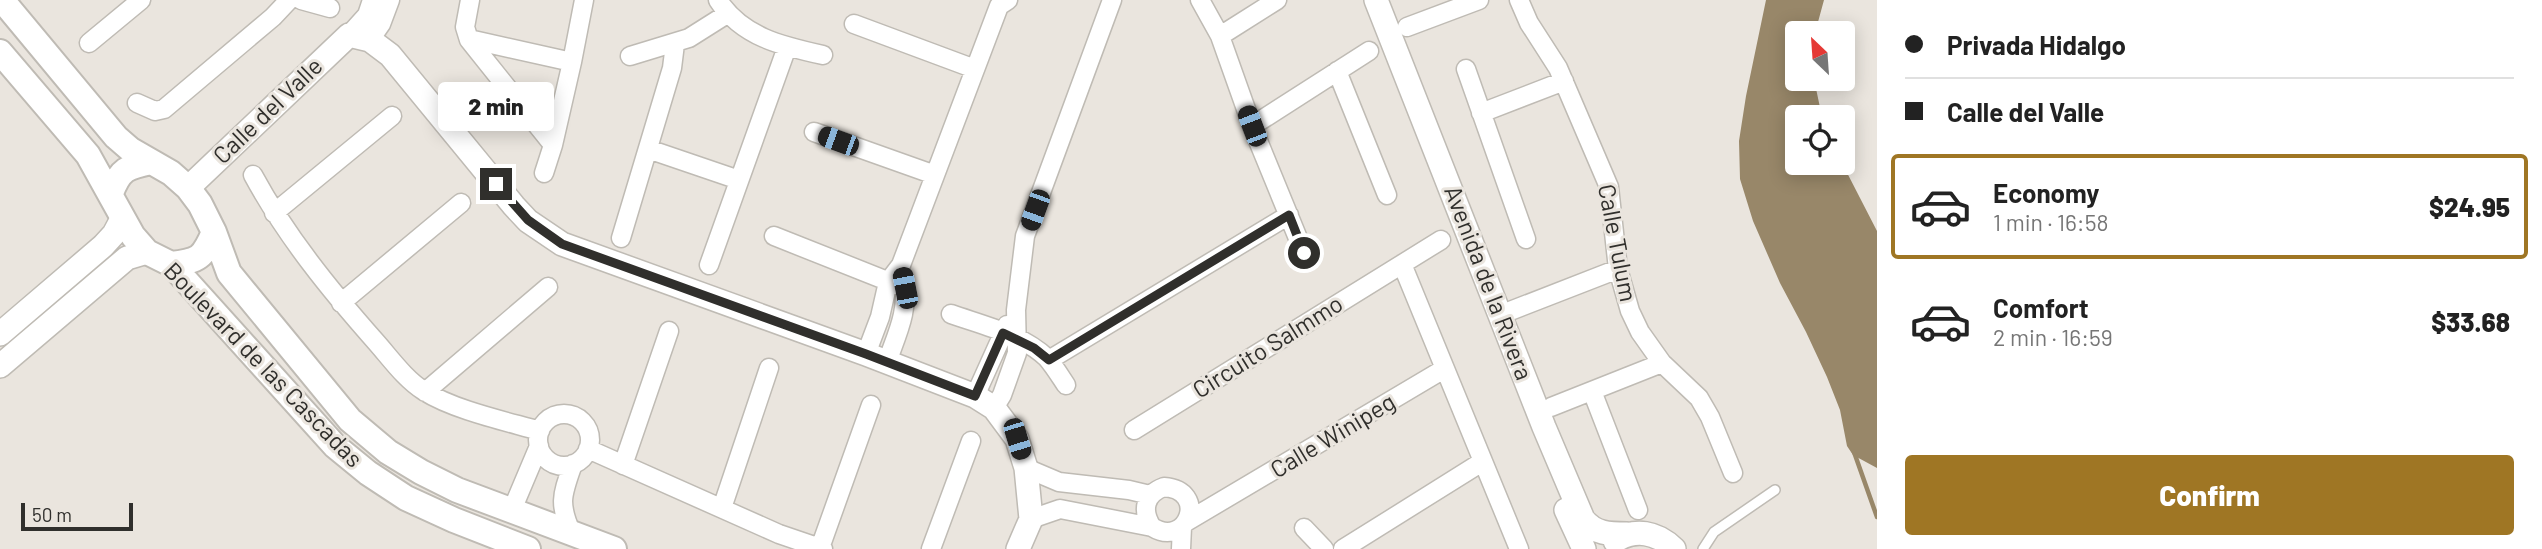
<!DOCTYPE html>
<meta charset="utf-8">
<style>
:root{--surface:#fff;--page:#f2f2f2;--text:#222;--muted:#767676;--line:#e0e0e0;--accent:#9f7624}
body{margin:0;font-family:Barlow,sans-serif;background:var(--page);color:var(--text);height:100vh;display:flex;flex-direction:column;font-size:26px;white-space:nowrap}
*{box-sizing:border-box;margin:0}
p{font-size:23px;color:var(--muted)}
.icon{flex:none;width:38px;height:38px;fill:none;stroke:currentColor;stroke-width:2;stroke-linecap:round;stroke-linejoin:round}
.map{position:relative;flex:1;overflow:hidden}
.details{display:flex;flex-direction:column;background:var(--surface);width:665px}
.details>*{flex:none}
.top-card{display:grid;align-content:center;height:154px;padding:0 28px;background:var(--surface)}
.needle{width:46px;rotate:335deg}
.fabs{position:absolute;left:1785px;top:21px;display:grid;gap:14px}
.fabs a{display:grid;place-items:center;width:70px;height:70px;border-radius:7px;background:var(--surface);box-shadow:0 4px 18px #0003;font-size:35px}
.scale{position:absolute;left:21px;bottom:18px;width:112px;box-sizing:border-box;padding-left:7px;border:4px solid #302f2c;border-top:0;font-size:19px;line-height:24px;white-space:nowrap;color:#302f2c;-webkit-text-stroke:5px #eae5de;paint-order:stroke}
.end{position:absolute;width:32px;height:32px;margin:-16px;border:9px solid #302f2c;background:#fff;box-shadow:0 0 0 4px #fff}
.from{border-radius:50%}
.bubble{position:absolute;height:49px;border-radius:7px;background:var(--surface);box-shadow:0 4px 18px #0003;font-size:23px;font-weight:800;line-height:49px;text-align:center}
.car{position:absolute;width:21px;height:42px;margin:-21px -10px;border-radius:9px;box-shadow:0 0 5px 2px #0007;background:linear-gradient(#222 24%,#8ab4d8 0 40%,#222 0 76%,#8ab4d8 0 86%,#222 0)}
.top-card b{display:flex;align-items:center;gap:24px;height:66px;font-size:26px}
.top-card b+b{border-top:2px solid var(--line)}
.top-card i{width:18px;height:18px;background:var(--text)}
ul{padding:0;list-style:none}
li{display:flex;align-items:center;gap:21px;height:105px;margin:0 14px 10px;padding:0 14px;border:4px solid transparent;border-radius:7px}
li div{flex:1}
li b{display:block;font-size:26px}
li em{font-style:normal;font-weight:800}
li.active{border-color:var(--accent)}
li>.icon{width:63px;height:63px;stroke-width:1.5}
.action{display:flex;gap:14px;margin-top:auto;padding:14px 28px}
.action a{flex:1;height:80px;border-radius:7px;background:var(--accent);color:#fff;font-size:28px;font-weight:800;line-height:80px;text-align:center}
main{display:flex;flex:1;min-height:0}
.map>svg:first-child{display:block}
.water{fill:#988769}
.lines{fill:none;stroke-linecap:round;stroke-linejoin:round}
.stream{stroke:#988769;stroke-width:4.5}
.service-casing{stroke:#bfbbb4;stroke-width:12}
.minor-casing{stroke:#bfbbb4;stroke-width:21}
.tertiary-casing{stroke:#bfbbb4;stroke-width:26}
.secondary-casing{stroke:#bfbbb4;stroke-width:28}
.service{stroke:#fff;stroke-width:9}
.minor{stroke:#fff;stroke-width:18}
.tertiary{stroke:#fff;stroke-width:23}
.secondary{stroke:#fff;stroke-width:24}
.route{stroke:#302f2c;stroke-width:9}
.labels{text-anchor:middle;stroke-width:6;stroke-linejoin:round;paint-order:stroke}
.street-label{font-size:24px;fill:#302f2c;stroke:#eae5de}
</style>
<main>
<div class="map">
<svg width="1877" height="549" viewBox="0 0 1877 549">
<rect width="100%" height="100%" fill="#eae5de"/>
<path class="water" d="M 1766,0 L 1824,0 L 1815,33 L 1797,33 L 1797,79 L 1814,79 L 1822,117 L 1797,117 L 1797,163 L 1842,163 L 1877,231 L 1877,468 L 1853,455 L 1847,446 L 1840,410 L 1827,377 L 1806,332 L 1780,283 L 1753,221 L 1740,179 L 1739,141 L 1746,96 Z"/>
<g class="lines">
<path class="stream" d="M 1854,452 L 1877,517"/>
<g class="service-casing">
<path id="service" d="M 1703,549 L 1714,532 L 1775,490"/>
</g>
<g class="minor-casing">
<path id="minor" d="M 301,0 L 330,8
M 470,0 L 465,27 L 469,40 L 553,145
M 718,0 C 742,37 782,46 823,55
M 1200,0 L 1220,36 L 1252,126 L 1304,253
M 1519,0 L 1529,23 L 1558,68 L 1609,187 L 1618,269 L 1630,311 L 1640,332 L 1662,363 L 1699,398 L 1710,417 L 1733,473
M 854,24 L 975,69
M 1407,27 L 1479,0
M 349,35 L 367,15 L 372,0
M 1220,36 L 1277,0
M 469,39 L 572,62 L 584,0
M 370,40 L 381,24 L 390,0
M 89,43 L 141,0
M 630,56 L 689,38 L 727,14
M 1466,69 L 1526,239
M 1337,71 L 1387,195
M 137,103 L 155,111 L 164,109 L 273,17 L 289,0
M 1481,113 L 1564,81
M 1252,126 L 1369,51
M 814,132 L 935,175
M 648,149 L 739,180
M 544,173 L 553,145 L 572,62
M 253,175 C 286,236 330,290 376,342 C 391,359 405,379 424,391 C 454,410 505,421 540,431
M 274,213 L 392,116
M 774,236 L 905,288
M 621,238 L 672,68 L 675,44
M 1402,264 L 1519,549
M 709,265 L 787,47
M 341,303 L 461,203
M 1510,311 L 1618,269
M 951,314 C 982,325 1022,334 1047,358 C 1054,366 1060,376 1066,385
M 866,354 L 880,317 L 888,282 L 901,265 L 999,6 L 1008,0
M 1049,360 L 1289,215
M 887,362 C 897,334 910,309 903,278
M 1592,391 L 1638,510
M 425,392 L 548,287
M 975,396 L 1007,325
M 1551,407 L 1662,363
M 994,408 L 1002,395 L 1017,353 L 1016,310 L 1025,236 L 1112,0
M538 440a26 26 0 1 1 52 0a26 26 0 1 1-52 0Z
M 1134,430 L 1441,240
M 588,449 L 779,534 L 823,549
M 623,465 L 669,331
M 1026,468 L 1059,482 L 1129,490 L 1150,495
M 722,508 L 769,368
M 512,510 L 539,446
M 1031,519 L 1060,509 L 1152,527 C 1188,549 1209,490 1164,487 C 1145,494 1141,510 1152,527
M 1186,522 L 1444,369
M 1304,528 L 1324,549
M 572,534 C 558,503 562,495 573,464
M 820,548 L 871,405
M 931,549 L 971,441
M 1181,549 L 1182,527
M 1343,549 L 1482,462"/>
</g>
<g class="tertiary-casing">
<path id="tertiary" d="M 1376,0 L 1544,427 L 1583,519 C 1595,534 1609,534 1627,534
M 188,188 L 349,35 L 370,40 L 390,55 L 514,206 L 528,221 L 562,244 L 866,354 L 975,396 L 994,408 L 1017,439 L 1026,468 L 1031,519 L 1018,549
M 0,334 L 103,246 L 114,234 L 122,219
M 0,366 L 127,258 L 147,252
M 1566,510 L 1584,549
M 1615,541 C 1635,528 1657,532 1674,549"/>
</g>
<g class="secondary-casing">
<path id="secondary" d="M 2,0 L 116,137 L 131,150 L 171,173 L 188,188 L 200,204 L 214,232 L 229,273 L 350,420 L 388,452 L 421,472 L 457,490 L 614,549
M 0,52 L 88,155 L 133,236 L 147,252 L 171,264 L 335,446 L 368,473 L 406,498 L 454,520 L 528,549
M 111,193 C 120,169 127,167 151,162
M 171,264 C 199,261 203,258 214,232"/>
</g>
<use href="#service" class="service"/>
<use href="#minor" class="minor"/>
<use href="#tertiary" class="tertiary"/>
<use href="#secondary" class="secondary"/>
</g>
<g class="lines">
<path class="route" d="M 496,184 L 528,220 L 562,244 L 866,354 L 975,396 L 1003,333 L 1034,348 L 1049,360 L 1289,215 L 1304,253"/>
</g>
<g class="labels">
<g class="street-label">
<text transform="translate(268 111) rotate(-44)" y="8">Calle del Valle</text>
<text transform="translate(1617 243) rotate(79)" y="8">Calle Tulum</text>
<text transform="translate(1488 283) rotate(69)" y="8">Avenida de la Rivera</text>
<text transform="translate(1268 347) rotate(-32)" y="8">Circuito Salmmo</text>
<text transform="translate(263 365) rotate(46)" y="8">Boulevard de las Cascadas</text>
<text transform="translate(1333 436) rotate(-31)" y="8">Calle Winipeg</text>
</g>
</g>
</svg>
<div class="fabs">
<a><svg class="needle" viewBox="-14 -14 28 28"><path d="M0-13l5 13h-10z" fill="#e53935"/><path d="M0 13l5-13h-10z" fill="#767676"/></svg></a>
<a><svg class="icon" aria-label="locate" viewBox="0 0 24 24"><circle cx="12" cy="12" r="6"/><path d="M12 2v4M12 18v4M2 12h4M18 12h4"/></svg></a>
</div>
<div class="scale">50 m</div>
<i class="end from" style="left:1304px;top:253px"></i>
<i class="end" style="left:496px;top:184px"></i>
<div class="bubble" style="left:438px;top:82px;width:116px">2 min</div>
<i class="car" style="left:1252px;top:126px;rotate:339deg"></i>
<i class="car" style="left:838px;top:141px;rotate:290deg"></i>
<i class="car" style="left:1035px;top:210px;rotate:200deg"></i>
<i class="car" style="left:905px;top:288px;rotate:349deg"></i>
<i class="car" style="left:1017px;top:439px;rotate:163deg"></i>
</div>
<section class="details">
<div class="top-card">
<b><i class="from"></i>Privada Hidalgo</b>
<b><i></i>Calle del Valle</b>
</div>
<ul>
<li class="active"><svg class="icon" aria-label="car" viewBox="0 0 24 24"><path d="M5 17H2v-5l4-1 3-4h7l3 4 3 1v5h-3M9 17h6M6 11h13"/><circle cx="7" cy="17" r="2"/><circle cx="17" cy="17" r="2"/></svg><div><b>Economy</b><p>1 min · 16:58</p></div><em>$24.95</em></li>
<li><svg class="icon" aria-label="car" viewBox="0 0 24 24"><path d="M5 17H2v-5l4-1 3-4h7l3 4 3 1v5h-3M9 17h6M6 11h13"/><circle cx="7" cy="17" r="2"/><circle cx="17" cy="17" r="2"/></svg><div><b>Comfort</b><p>2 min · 16:59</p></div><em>$33.68</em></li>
</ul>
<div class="action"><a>Confirm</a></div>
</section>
</main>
